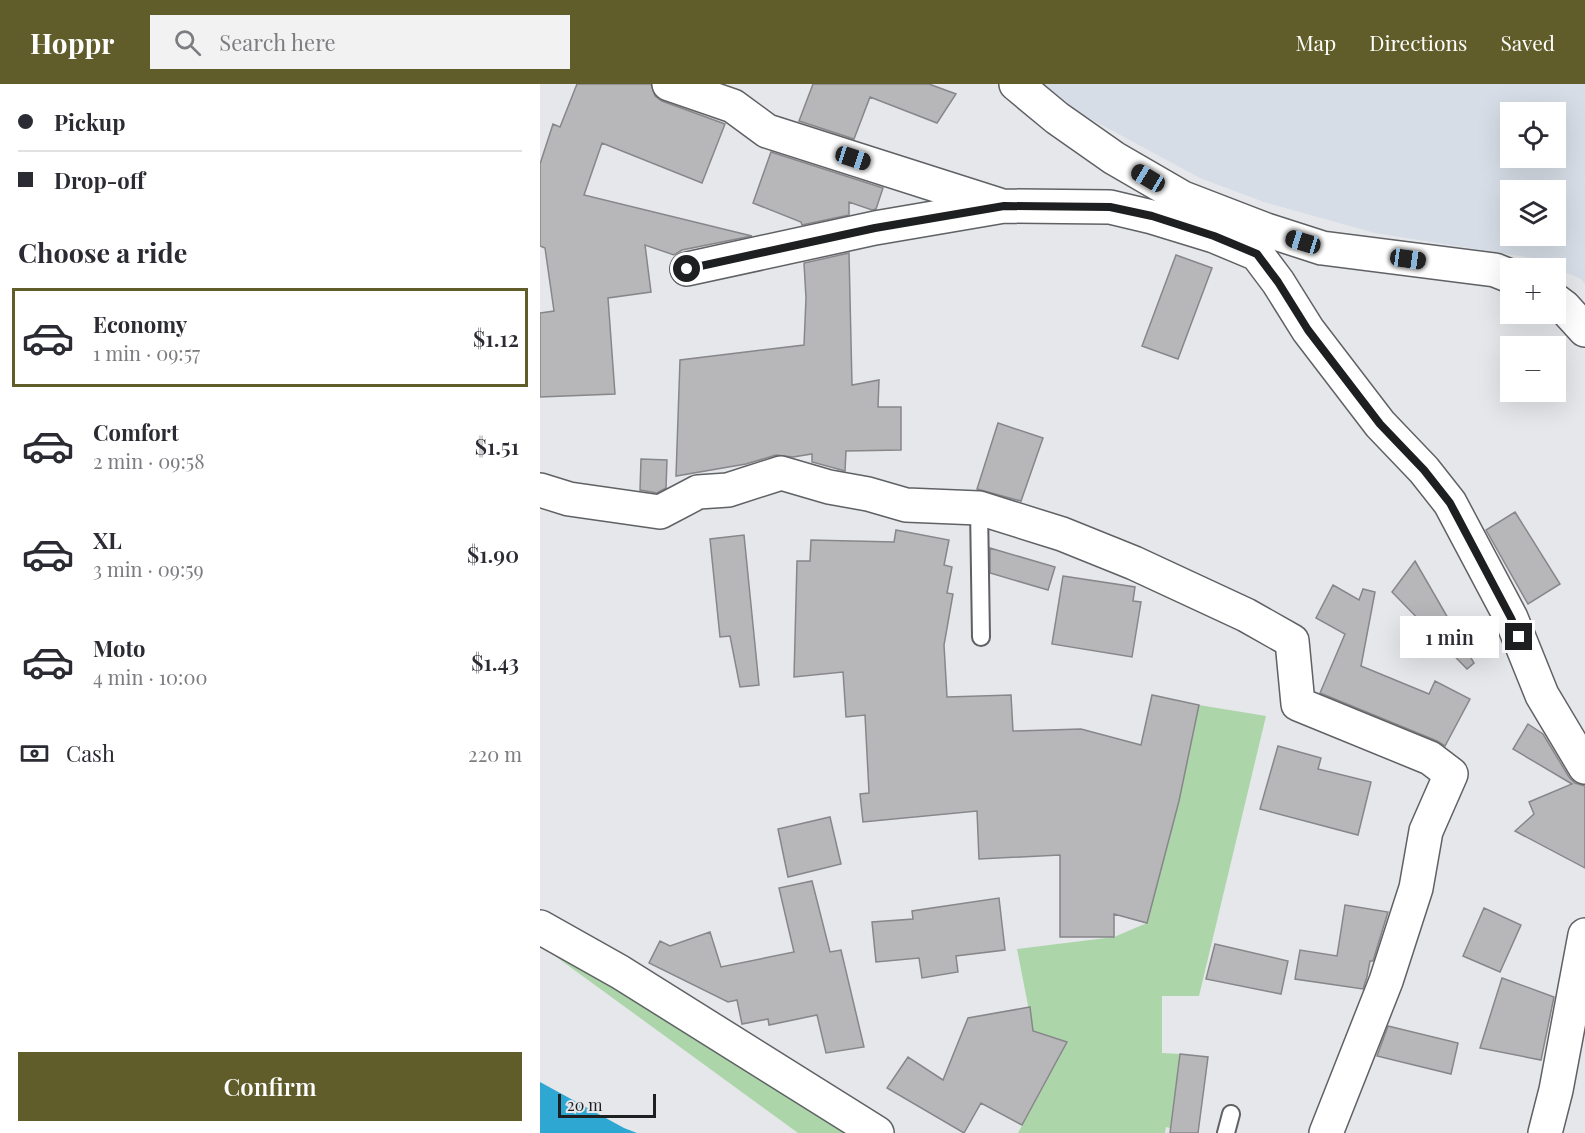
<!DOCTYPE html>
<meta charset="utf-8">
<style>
:root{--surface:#fff;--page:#f2f2f3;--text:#2b2b33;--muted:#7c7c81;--line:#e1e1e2;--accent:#605d2a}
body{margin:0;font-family:"Playfair Display",serif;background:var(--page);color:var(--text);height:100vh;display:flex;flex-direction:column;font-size:22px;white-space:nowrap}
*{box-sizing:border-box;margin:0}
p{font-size:20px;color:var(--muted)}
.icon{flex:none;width:33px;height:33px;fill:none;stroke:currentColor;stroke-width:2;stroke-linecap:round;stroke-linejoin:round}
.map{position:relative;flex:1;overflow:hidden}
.side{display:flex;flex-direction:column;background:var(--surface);width:540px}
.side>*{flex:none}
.top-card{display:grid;align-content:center;height:132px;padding:0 18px;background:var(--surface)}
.fabs{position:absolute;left:960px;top:18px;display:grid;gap:12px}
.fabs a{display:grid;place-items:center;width:66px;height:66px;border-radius:0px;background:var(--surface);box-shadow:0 6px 24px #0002;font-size:30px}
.scale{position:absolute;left:18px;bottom:15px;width:98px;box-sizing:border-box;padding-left:6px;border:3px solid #1e1f20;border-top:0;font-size:16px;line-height:21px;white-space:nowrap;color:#1e1f20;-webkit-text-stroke:4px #e5e7ea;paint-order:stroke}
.end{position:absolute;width:27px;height:27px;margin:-14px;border:8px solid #1e1f20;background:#fff;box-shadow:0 0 0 3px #fff}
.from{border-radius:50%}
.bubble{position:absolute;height:42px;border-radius:0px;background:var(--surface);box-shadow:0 6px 24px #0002;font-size:20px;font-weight:600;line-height:42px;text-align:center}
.car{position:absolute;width:18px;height:36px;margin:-18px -9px;border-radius:8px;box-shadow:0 0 4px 2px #0007;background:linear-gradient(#222 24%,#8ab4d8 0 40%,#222 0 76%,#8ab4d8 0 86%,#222 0)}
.top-card b{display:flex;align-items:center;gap:21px;height:57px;font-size:22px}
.top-card b+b{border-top:2px solid var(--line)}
.top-card i{width:15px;height:15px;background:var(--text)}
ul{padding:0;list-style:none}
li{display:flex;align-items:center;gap:18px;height:99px;margin:0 12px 9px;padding:0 6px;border:3px solid transparent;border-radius:0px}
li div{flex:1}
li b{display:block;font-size:22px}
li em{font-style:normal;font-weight:600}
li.active{border-color:var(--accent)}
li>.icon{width:54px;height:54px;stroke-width:1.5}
h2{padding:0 18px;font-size:27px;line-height:72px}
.pay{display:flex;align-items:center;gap:15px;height:66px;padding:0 18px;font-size:22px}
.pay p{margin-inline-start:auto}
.primary-button{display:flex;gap:12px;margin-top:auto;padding:12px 18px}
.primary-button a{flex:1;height:69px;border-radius:0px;background:var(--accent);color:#fff;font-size:24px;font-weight:600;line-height:69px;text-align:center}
header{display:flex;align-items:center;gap:36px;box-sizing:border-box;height:84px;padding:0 30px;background:var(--accent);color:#fff}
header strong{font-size:28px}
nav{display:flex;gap:33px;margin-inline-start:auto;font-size:21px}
.search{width:420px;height:54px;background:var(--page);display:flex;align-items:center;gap:15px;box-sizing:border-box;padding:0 21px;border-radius:0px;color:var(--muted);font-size:22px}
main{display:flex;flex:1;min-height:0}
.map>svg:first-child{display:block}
.built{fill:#d6dde6;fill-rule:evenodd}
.green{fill:#add5aa}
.water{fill:#2ea7d3}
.building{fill:#b7b7ba;stroke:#87878a;stroke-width:1.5}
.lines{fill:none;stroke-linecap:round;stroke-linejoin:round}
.service-casing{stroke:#5f6164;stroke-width:20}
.minor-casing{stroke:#5f6164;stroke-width:36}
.tertiary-casing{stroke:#5f6164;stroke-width:36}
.service{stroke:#fff;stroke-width:16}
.minor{stroke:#fff;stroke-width:33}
.tertiary{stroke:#fff;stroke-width:33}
.route{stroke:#1e1f20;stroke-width:8}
</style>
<header>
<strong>Hoppr</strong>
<div class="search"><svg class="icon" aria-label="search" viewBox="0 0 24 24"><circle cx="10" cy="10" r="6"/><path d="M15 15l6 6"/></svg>Search here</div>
<nav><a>Map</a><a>Directions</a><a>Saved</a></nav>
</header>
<main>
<section class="side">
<div class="top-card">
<b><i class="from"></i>Pickup</b>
<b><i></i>Drop-off</b>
</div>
<h2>Choose a ride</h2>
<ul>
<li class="active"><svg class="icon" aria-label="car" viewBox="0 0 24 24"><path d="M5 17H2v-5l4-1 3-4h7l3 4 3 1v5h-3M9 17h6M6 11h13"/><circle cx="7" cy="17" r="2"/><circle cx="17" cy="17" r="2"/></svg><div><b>Economy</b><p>1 min · 09:57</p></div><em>$1.12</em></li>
<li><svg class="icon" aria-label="car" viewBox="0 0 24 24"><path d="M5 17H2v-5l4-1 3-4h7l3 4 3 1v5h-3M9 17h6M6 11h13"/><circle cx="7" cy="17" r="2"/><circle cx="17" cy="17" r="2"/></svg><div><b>Comfort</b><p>2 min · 09:58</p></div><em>$1.51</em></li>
<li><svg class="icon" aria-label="car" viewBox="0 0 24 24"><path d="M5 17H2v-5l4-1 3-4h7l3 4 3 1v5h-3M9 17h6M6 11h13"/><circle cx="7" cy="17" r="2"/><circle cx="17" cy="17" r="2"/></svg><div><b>XL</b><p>3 min · 09:59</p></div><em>$1.90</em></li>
<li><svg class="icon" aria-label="car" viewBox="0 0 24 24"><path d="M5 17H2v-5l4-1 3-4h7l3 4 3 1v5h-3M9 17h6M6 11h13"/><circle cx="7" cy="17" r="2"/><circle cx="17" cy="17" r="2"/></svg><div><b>Moto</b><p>4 min · 10:00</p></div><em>$1.43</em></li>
</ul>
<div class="pay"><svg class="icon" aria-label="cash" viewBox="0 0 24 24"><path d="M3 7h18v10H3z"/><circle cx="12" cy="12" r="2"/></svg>Cash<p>220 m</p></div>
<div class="primary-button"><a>Confirm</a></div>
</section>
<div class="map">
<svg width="1045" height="1049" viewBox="0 0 1045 1049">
<rect width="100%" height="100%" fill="#e5e7ea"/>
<path class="built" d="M 499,0 L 1045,0 L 1045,200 L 1041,195 L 992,174 L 835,149 L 724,118 L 660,94 L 523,20 ZM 970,28 L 1016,28 L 1016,74 L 970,74 ZM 970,106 L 1016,106 L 1016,152 L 970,152 Z"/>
<path class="green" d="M 659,621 L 726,632 L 659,912 L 622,912 L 622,969 L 640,970 L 630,1044 L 626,1043 L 625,1049 L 478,1049 L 527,958 L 493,947 L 477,865 L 574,853 L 607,839 L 639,717 Z
M 0,850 L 306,1049 L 258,1049 L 0,861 Z"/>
<path class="water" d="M 0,998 L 84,1044 L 97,1049 L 0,1049 Z"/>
<path class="building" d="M 37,0 L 111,0 L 115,12 L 122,17 L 185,40 L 162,99 L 62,59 L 44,111 L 212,152 L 142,166 L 134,171 L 105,161 L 111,208 L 68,214 L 75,310 L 0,313 L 0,229 L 14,227 L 5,164 L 0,162 L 0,80 L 13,40 L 20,43 Z
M 273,0 L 389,0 L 416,10 L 397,39 L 330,13 L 314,55 L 259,37 Z
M 231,68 L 343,104 L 336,125 L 332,126 L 309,118 L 309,131 L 262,141 L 261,138 L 213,119 Z
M 309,169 L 312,301 L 339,296 L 338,323 L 361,323 L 361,366 L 306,367 L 305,387 L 272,378 L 272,370 L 253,373 L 236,371 L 206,380 L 136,392 L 140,276 L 264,261 L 266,214 L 264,179 Z
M 636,171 L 672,184 L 638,275 L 602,262 Z
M 458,339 L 503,354 L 481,417 L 437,405 Z
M 101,375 L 127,376 L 126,404 L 117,409 L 100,406 Z
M 975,428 L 1020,500 L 988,520 L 946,446 Z
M 356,446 L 409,456 L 404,481 L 412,483 L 407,509 L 413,510 L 404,561 L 407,613 L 471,611 L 473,647 L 541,645 L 601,661 L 612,611 L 659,621 L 639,717 L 607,839 L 574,830 L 574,853 L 520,853 L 520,771 L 439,775 L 437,727 L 323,738 L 320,710 L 329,709 L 325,631 L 306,633 L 303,588 L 254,593 L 257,477 L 270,477 L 271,456 L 354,458 Z
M 204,451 L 219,601 L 200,603 L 190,552 L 180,553 L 170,455 Z
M 450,464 L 515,483 L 508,506 L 450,489 Z
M 875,477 L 934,579 L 927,585 L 852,508 Z
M 523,492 L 595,503 L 593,517 L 601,518 L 592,573 L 512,560 Z
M 793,501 L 819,516 L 823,505 L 835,508 L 821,582 L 889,610 L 895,597 L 930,615 L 905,662 L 897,657 L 780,609 L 805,550 L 776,534 Z
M 988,640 L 1003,650 L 1029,693 L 1035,699 L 1045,702 L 1045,784 L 975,747 L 994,730 L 989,718 L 1032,700 L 973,665 Z
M 738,662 L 781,674 L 778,685 L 831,698 L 818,751 L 720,725 Z
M 290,733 L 301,780 L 248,793 L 238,745 Z
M 272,797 L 290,868 L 301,866 L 324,963 L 286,969 L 277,931 L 229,941 L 228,935 L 202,940 L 197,916 L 188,918 L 109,879 L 120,857 L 130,862 L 170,848 L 181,883 L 254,868 L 239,804 Z
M 459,814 L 465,866 L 416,872 L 418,888 L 382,894 L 379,874 L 336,878 L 332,838 L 373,835 L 372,827 Z
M 805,821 L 848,828 L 833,877 L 830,877 L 827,893 L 823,905 L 755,895 L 760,866 L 797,872 Z
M 944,824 L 981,841 L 960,888 L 923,872 Z
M 675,860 L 748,877 L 741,910 L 666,895 Z
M 962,894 L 1014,913 L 1001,976 L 940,964 Z
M 490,923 L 493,947 L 527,958 L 482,1041 L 441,1019 L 424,1049 L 347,1004 L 368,973 L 403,996 L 428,934 Z
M 848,942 L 918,959 L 911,990 L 837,972 Z
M 640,970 L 668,973 L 658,1049 L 630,1049 Z"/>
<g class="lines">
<g class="service-casing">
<path id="service" d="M 439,424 L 441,553
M 686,1049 L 691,1030"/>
</g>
<g class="minor-casing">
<path id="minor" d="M 129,0 L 193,22 L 227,47 L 459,121
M 147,185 L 335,144 L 464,122 L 570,123 L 612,133 L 674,152 L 717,170 L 738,198 L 768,246 L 840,340 L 884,386 L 910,419 L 971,534 L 1002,611 L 1045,683
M 0,406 L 29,415 L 120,428 L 158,408 L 188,406 L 241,389 L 289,403 L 328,410 L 366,421 L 439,424 L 522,450 L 594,479 L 706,531 L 752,557 L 758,620 L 890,674 L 911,690 L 886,747 L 876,804 L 846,897 L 786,1049
M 0,843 L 80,888 L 337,1049
M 1005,1049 L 1016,1006 L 1045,851"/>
</g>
<g class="tertiary-casing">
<path id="tertiary" d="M 476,0 L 517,34 L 574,74 L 643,114 L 726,146 L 782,164 L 955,186 L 970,192
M 1016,217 L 1024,223 L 1045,246"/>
</g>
<use href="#service" class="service"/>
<use href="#minor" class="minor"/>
<use href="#tertiary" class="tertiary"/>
</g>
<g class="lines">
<path class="route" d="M 147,185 L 335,144 L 464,122 L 570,123 L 612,132 L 674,152 L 717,170 L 738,198 L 768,246 L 840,340 L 884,386 L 910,419 L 971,534 L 979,553"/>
</g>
</svg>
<div class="fabs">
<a><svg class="icon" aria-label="locate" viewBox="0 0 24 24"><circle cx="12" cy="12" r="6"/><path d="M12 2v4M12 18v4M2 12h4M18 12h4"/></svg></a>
<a><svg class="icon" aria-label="layers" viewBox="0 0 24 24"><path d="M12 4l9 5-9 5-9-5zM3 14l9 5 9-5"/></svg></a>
<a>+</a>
<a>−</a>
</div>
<div class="scale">20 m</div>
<i class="end from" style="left:147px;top:185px"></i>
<i class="end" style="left:979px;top:553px"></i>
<div class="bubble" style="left:860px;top:532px;width:99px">1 min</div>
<i class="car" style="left:313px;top:74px;rotate:108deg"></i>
<i class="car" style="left:608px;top:94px;rotate:301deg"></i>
<i class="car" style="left:763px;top:158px;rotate:287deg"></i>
<i class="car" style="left:868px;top:175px;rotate:98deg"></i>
</div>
</main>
